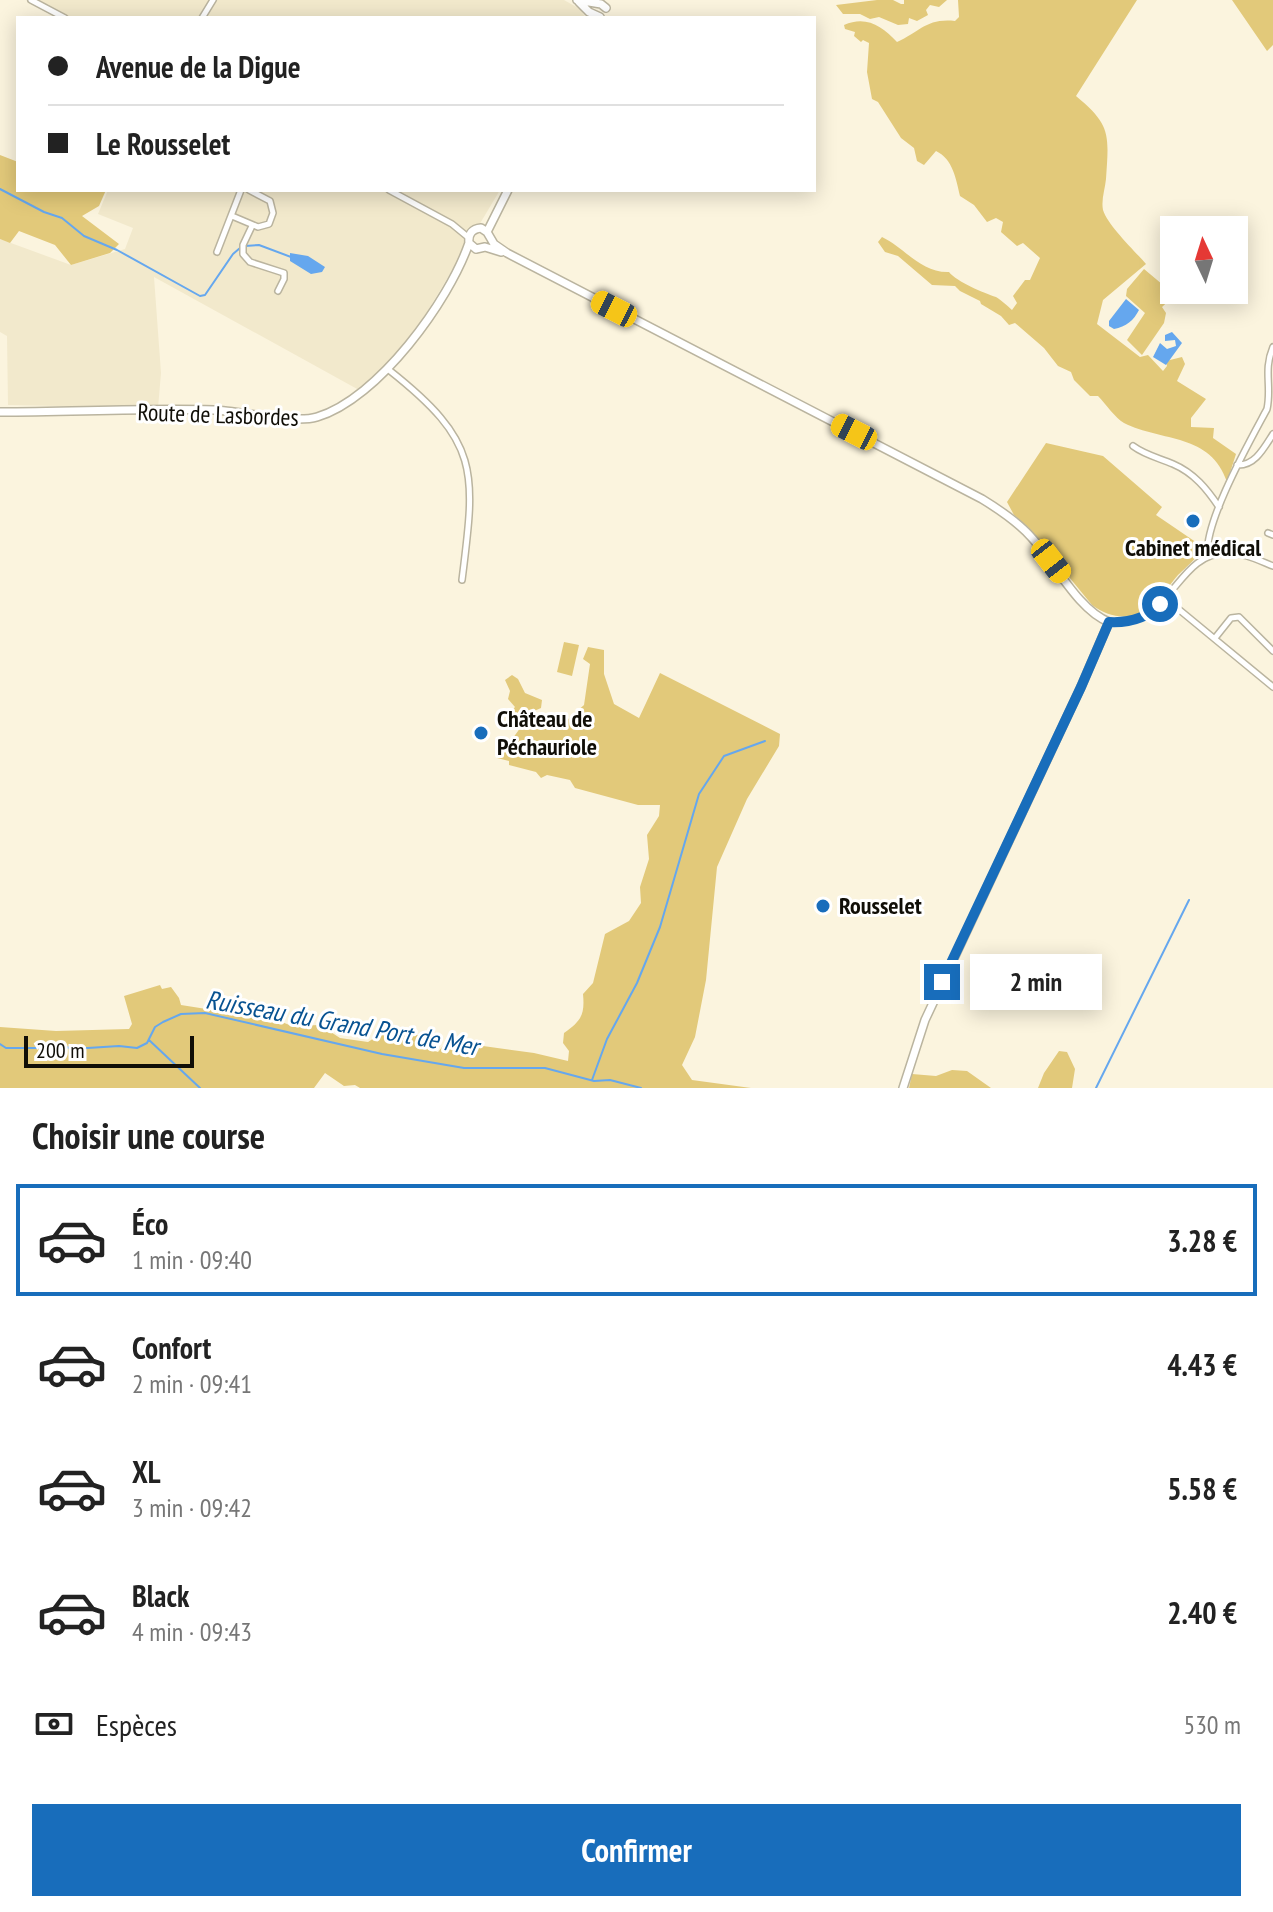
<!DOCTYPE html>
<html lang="fr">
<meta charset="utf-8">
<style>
:root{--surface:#fff;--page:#f2f2f2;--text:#222;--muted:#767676;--line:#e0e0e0;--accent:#186dbb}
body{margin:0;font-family:"PT Sans Narrow",sans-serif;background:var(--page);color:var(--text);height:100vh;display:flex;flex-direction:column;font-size:30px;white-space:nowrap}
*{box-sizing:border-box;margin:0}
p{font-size:26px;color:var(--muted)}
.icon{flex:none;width:44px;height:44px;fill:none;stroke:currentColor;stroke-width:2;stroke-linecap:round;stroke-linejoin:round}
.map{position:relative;height:1088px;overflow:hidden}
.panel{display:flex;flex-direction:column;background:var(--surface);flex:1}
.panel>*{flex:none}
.hud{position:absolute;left:16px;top:16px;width:800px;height:176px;border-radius:0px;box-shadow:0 4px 20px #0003;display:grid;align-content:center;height:176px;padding:0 32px;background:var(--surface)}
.needle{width:52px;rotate:356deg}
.controls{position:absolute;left:1160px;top:216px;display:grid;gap:16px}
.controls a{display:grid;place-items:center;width:88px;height:88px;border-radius:0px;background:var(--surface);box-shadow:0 4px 20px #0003;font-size:40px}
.scale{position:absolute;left:24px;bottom:20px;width:170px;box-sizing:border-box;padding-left:8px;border:4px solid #100e07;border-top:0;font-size:22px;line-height:28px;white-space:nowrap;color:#100e07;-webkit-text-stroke:6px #fff;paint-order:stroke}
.end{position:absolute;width:36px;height:36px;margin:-18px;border:10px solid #186dbb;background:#fff;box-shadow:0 0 0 4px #fff}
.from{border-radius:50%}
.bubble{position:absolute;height:56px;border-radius:0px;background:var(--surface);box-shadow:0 4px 20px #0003;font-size:26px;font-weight:800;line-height:56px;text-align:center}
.car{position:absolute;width:24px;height:48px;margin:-24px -12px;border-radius:10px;box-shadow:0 0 6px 2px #0007;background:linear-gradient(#f5c518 24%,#345 0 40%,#f5c518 0 76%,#345 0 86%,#f5c518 0)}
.hud b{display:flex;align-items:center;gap:28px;height:76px;font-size:30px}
.hud b+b{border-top:2px solid var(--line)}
.hud i{width:20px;height:20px;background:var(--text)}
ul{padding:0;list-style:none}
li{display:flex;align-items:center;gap:24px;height:112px;margin:0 16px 12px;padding:0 16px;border:4px solid transparent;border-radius:0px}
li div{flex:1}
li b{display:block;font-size:30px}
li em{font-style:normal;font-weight:800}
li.on{border-color:var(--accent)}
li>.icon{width:72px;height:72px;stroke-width:1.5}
h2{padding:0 32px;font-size:36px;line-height:96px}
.pay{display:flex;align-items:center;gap:20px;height:88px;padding:0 32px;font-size:30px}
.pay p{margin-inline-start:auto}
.action{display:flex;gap:16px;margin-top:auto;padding:16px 32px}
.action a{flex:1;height:92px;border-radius:0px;background:var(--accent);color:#fff;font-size:32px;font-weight:800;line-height:92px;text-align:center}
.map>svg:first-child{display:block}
.built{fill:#f2e9cc}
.green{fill:#e2c97a}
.water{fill:#65a7ee}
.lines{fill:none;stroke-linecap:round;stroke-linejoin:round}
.stream{stroke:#65a7ee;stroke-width:2}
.minor-casing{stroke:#bab49f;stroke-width:8}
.tertiary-casing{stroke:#bab49f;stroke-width:10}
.minor{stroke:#fff;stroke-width:5}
.tertiary{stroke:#fff;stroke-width:7}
.route{stroke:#186dbb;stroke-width:10}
.poi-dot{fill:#186dbb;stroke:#fff;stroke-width:3}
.labels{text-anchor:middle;stroke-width:6;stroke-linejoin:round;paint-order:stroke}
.street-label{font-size:24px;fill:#100e07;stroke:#fff}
.poi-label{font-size:24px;font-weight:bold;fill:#100e07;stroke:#fff;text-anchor:start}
.water-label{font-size:26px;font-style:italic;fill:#075291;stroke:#fff}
</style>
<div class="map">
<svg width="1273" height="1088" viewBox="0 0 1273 1088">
<rect width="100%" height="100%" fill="#fbf4de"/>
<path class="built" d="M 36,0 L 564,0 L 580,9 L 586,18 L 71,18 Z
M 108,190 L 500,190 L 417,329 L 398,356 L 359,390 L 154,277 L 161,373 L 158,408 L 8,405 L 7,336 L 0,332 L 0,239 L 71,265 L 125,249 L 133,228 L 98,214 Z"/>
<path class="green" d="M 877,0 L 893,0 L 901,4 L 904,4 L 904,0 L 947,0 L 939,7 L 930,5 L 926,10 L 928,15 L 917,21 L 909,18 L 908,24 L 898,25 L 879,17 L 870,19 L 860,14 L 843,14 L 836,5 Z
M 958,0 L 1137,0 L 1076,96 C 1111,125 1109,134 1106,179 C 1105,189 1101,200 1103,210 C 1108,226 1135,251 1146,264 L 1103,300 L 1097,324 L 1140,357 L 1148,355 L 1163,371 L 1167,366 L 1166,361 L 1182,357 L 1185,364 L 1177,381 L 1206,399 L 1191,418 L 1191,427 L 1214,428 L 1213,438 L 1236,454 L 1227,482 C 1211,433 1162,442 1124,423 C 1115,418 1106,404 1098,396 L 1090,396 L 1074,380 L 1071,372 L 1058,366 L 1044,348 L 1015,323 L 1009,325 L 1001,316 L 981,304 L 980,301 L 960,291 L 955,286 L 932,285 L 898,256 L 885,252 L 878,242 L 882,237 C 905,248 921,273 949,272 C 957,282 984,293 996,297 C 1001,300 1008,306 1012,310 L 1017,303 L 1013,296 L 1025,280 L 1030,280 L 1040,258 L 1023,243 L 1017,246 L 1001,232 L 1003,222 L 996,218 L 987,222 L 974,205 L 960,196 C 956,179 953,159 936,151 L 924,165 L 917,161 L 914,148 L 901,138 L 878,102 L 872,99 L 867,72 L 869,43 L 863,40 L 861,42 L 854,36 L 855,32 L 845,29 L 844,25 C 866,15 882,26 897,42 C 920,32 926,18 955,21 L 959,17 Z
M 1232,0 L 1273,0 L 1273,45 L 1267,51 Z
M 0,155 L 18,162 L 18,190 L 106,190 L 99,206 L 82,216 L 119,244 L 110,253 L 71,265 L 55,245 L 19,231 L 10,243 L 0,239 Z
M 1144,269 L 1175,295 L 1162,307 L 1166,313 L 1164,323 L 1142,355 L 1127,340 L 1145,313 L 1126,296 L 1127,289 Z
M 1046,443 L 1103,456 L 1162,507 L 1156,515 L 1203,547 C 1198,558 1187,566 1178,575 C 1170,584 1163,596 1154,604 C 1136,622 1110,619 1092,605 L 1028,527 L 1014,515 L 1007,502 Z
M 564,642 L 579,645 L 572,676 L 557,672 Z
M 588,647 L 604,650 L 604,674 L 614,704 L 639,718 L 660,673 L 780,734 L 779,746 L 747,799 L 717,867 L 706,980 L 695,1037 L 682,1065 L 692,1080 L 751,1088 L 360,1088 L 355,1085 L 344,1086 L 325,1073 L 314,1088 L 0,1088 L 0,1027 L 56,1031 L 129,1029 L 132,1024 L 124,996 L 160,985 L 162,989 L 171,987 L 179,998 L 181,1005 L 238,1014 L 254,1011 L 292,1026 L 320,1025 L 340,1038 L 368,1042 L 388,1029 L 427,1037 L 428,1049 L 438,1052 L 447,1041 L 534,1053 L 568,1061 L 569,1051 L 563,1043 L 564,1033 C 581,1021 585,1015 583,994 L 593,983 L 605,934 L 629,921 L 641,903 L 640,887 L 649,859 L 647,835 L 659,816 L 660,805 L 638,805 L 575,788 L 570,780 L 547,775 L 541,778 L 536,772 L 509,765 L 509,761 L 497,758 L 500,747 L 518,750 L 513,738 L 523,724 L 538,714 L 557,729 L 584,705 L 590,664 L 583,659 Z
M 512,675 L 518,679 L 525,693 L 542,700 L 541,708 L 532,712 L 521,711 L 518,719 L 509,725 L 507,716 L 515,707 L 508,699 L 510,691 L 505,680 Z
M 1059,1051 L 1067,1052 L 1075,1069 L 1072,1088 L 1038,1088 L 1044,1073 Z
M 952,1070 L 967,1071 L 991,1088 L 909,1088 L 912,1074 L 936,1076 Z"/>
<path class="water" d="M 290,253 L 308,256 L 325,267 L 322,272 L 311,274 L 290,261 Z
M 1126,299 L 1139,310 C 1134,320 1126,327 1114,329 L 1109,326 L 1109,321 Z
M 1172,332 L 1182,343 L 1166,365 L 1153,357 L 1160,343 L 1167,349 L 1176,346 L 1175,340 L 1165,341 L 1165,335 Z"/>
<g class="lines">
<path class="stream" d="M 0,189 L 44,212 L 62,218 L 84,236 L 117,250 L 200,296 L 205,295 L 233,254 L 240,248
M 245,246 L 259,245 L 291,257
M 149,1040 L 200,1088
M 0,1044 L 6,1048 L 52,1048 L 61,1045 L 72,1049 L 119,1046 L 137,1048 L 147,1043 L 155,1027 L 163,1022 L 181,1014 L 205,1013 L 382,1054 L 464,1068 L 545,1068 L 594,1081 L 610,1080 L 641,1088
M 592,1080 L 607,1039 L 637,983 L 660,927 L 699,794 L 724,756 L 765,741
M 1096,1088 L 1189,900"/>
<g class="minor-casing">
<path id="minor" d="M 31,0 L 65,18
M 202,18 L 213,0
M 389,190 L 452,224 L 469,238
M 232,216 L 258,227 L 269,224 L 273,213 L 270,201 L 249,190
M 252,226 L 243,245 L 243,254 L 250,262 L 284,273 L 284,279 L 278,291
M 217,252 L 241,190
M 389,370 C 480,442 476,470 462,580
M 1133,446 C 1145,455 1159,458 1173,464 C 1194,473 1207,489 1219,507
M 1237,465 C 1255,466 1264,448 1273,434
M 1268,533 L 1273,535
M 1208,557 C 1202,525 1251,439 1267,409 C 1272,386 1263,371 1273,347
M 1165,598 L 1273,687
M 1109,622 C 1174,626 1175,554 1226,553 C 1242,552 1258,560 1273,566
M 1215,638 L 1231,618 L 1239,617 L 1273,651"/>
</g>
<g class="tertiary-casing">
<path id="tertiary" d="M 577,0 L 601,4 L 606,8
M 579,2 L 589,12 L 600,17
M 487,232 L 508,190
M 476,249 L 469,243 C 468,234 472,229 481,228 L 487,232 L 494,244 L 507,253 L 982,499 C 1000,510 1018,522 1032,538 C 1054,562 1079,611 1109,622 L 1081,687 L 925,1020 L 903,1088
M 476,249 L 485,247 L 501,252
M 0,412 C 71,412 143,408 214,410 C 241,411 294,424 317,417 C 378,399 449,301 469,243"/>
</g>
<use href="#minor" class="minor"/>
<use href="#tertiary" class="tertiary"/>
</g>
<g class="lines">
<path class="route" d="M 942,982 L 1081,687 L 1109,622 C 1128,623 1147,618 1160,604"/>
</g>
<g class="poi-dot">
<circle cx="1193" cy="521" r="8"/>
<circle cx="481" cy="733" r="8"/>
<circle cx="823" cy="906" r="8"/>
</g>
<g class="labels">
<g class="street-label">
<text transform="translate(218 415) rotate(2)" y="8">Route de Lasbordes</text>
</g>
<g class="poi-label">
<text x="1193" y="556" text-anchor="middle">Cabinet médical</text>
<text x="497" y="727">Château de<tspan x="497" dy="28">Péchauriole</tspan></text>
<text x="839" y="914">Rousselet</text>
</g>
<g class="water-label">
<text transform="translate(342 1023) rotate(10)" y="9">Ruisseau du Grand Port de Mer</text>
</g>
</g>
</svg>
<div class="controls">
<a><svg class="needle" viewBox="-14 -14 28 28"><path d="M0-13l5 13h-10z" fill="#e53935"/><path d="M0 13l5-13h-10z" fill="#767676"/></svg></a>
</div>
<div class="scale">200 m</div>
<i class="end from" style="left:1160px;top:604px"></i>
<i class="end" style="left:942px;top:982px"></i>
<div class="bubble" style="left:970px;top:954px;width:132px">2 min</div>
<i class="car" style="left:614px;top:309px;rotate:297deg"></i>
<i class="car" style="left:854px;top:432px;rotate:297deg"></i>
<i class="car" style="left:1051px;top:561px;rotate:142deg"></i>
<div class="hud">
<b><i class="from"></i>Avenue de la Digue</b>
<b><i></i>Le Rousselet</b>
</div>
</div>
<section class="panel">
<h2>Choisir une course</h2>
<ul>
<li class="on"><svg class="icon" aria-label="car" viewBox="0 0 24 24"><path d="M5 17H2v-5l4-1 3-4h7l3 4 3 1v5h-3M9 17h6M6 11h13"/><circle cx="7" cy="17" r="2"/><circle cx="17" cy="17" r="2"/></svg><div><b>Éco</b><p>1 min · 09:40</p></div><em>3.28 €</em></li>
<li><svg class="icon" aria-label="car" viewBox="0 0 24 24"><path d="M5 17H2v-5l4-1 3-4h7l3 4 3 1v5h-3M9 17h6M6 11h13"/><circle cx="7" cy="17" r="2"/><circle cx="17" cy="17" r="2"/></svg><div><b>Confort</b><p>2 min · 09:41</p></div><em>4.43 €</em></li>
<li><svg class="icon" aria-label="car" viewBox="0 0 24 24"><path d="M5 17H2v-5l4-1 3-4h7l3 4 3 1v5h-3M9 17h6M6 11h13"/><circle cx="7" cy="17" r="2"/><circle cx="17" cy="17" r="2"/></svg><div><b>XL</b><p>3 min · 09:42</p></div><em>5.58 €</em></li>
<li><svg class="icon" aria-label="car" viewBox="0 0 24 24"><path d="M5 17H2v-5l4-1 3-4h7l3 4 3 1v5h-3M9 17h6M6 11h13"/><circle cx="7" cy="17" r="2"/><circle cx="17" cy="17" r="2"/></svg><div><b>Black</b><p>4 min · 09:43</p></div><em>2.40 €</em></li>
</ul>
<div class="pay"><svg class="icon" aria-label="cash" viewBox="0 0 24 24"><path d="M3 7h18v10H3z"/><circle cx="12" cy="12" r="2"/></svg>Espèces<p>530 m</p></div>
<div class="action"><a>Confirmer</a></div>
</section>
